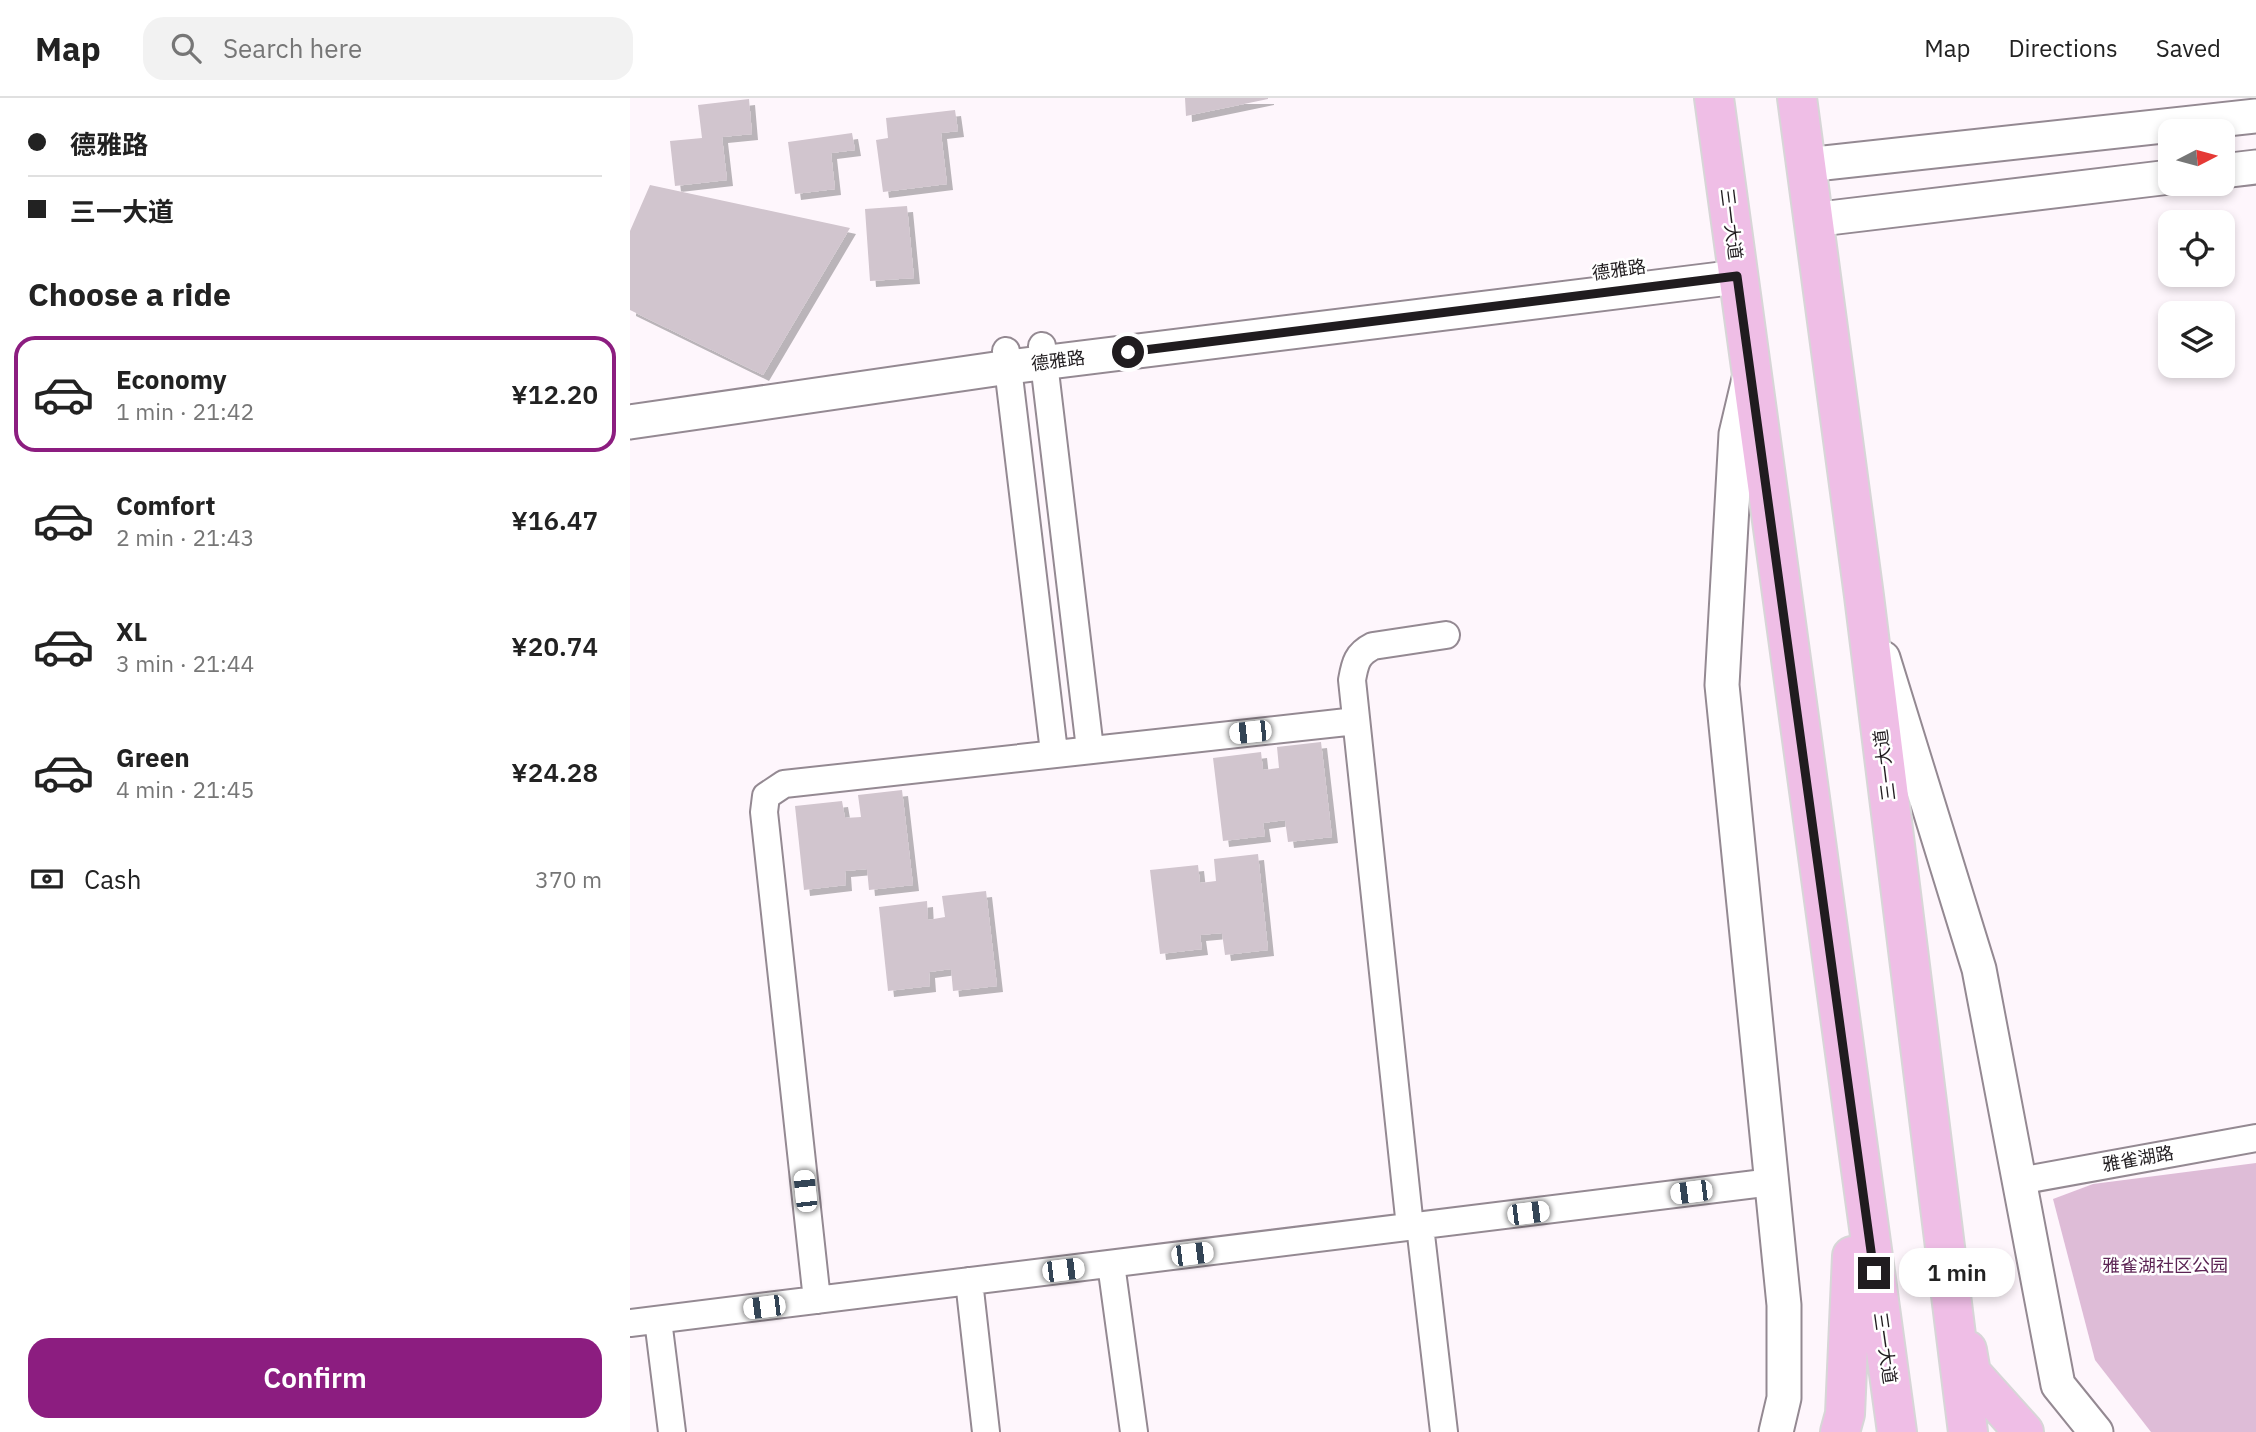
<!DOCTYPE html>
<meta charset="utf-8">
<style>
:root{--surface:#fff;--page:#f2f2f2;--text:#222;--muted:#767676;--line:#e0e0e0;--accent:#8c1d80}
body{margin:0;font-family:"IBM Plex Sans","Noto Sans SC",sans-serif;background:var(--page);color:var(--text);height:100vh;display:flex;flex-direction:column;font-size:26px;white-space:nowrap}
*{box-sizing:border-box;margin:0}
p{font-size:23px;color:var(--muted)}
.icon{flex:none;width:38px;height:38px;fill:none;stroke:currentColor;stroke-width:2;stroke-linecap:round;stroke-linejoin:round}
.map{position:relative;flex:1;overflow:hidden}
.sheet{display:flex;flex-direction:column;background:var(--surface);width:630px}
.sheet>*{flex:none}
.hud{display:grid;align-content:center;height:154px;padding:0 28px;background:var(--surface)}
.needle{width:46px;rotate:84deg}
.buttons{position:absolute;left:1528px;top:21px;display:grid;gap:14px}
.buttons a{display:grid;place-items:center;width:77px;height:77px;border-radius:14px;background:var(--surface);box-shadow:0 4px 10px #0003;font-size:35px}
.end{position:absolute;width:32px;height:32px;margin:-16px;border:9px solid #201c1f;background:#fff;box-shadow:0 0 0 4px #fff}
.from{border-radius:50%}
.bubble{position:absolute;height:49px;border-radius:21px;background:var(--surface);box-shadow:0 4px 10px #0003;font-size:23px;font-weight:600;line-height:49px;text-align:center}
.car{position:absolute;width:21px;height:42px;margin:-21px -10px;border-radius:9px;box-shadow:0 0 5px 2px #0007;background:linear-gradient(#fff 24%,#345 0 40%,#fff 0 76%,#345 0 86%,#fff 0)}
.hud b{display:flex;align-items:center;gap:24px;height:66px;font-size:26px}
.hud b+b{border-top:2px solid var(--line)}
.hud i{width:18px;height:18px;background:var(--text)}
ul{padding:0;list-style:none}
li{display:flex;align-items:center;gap:21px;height:116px;margin:0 14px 10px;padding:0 14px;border:4px solid transparent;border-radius:21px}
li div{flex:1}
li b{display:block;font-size:26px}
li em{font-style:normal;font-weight:600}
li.on{border-color:var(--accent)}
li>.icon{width:63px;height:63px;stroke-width:1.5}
h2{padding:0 28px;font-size:32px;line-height:84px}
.pay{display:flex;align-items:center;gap:18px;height:77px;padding:0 28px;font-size:26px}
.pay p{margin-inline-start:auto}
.primary-button{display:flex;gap:14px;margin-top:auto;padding:14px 28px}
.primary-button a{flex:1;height:80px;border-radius:21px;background:var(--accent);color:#fff;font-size:28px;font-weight:600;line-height:80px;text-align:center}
header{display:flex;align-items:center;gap:42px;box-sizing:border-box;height:98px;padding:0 35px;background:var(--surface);border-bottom:2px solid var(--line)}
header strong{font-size:33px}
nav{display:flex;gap:38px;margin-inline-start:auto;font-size:24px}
.search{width:490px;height:63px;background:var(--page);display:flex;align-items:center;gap:18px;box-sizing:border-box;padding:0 24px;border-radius:21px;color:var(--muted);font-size:26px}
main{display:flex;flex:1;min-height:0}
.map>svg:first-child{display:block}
.green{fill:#debcd7}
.building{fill:#d1c5ce;filter:url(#shadow)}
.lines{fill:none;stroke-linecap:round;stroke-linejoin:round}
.minor-casing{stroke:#948992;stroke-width:30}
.tertiary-casing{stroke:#948992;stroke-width:37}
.trunk-casing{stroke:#d7d6d7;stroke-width:42}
.minor{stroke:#fff;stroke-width:26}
.tertiary{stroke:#fff;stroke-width:33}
.trunk{stroke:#efbee6;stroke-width:38}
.route{stroke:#201c1f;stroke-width:9}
.labels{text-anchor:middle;stroke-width:5;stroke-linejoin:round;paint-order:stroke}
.street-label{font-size:18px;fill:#201c1f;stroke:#fff}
.park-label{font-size:18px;fill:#5c2454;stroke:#fff}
</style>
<header>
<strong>Map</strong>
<div class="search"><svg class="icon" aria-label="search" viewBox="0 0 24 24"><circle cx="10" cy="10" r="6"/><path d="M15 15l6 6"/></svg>Search here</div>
<nav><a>Map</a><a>Directions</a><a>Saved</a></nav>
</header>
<main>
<section class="sheet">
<div class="hud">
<b><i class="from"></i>德雅路</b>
<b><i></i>三一大道</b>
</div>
<h2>Choose a ride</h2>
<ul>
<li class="on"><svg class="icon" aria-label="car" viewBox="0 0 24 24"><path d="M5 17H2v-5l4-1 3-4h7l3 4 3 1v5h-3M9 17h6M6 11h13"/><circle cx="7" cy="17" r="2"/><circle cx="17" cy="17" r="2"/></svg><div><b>Economy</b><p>1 min · 21:42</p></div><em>¥12.20</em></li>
<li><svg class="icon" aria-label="car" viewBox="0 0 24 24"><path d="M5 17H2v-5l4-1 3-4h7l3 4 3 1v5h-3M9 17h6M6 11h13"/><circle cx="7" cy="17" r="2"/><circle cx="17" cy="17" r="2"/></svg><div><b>Comfort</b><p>2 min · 21:43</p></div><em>¥16.47</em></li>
<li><svg class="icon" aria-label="car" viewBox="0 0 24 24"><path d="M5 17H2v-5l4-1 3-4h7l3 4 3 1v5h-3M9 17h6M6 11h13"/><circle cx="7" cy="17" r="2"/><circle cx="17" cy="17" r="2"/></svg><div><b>XL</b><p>3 min · 21:44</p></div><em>¥20.74</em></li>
<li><svg class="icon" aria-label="car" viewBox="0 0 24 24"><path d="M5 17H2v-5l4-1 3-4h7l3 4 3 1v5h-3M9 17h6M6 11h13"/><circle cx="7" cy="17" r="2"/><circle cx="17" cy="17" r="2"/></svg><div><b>Green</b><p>4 min · 21:45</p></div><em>¥24.28</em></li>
</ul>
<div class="pay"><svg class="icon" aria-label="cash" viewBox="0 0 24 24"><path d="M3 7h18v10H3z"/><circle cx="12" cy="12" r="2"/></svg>Cash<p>370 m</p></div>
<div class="primary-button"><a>Confirm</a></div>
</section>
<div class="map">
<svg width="1626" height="1334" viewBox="0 0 1626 1334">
<defs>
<filter id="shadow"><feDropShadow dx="6" dy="6" stdDeviation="0" flood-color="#0004"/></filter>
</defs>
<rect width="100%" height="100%" fill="#fef6fc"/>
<path class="green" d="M 1626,1065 L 1626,1334 L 1521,1334 L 1465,1262 L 1423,1101 L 1463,1086 Z"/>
<path class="building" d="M 555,0 L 638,0 L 638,1 L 556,18 Z
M 119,1 L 122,36 L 92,39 L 97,82 L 45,88 L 40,43 L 72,40 L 68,7 Z
M 325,12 L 328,33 L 311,35 L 317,86 L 253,94 L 246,42 L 258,40 L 256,20 Z
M 222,35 L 225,52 L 201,55 L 205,91 L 165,96 L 158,44 Z
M 20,87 L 220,130 L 133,277 L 0,212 L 0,133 Z
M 277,108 L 284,180 L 240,183 L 235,111 Z
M 691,644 L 702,739 L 658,744 L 655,722 L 633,725 L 635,738 L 593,743 L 583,660 L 631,654 L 633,672 L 649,670 L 647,649 Z
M 272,692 L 283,787 L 239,792 L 237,771 L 215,773 L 216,787 L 174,792 L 165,708 L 212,703 L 215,720 L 231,719 L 228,697 Z
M 628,756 L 638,852 L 595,857 L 592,835 L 570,837 L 572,851 L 530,856 L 520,772 L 568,767 L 570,785 L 586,783 L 584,761 Z
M 356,793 L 367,888 L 323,893 L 321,871 L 299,874 L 300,888 L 258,893 L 249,809 L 297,803 L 298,822 L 315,819 L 312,798 Z"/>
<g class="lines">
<g class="minor-casing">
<path id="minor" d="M 412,248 L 460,651
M 376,253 L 424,654
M 1389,1083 L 1626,1040
M 790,1128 L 814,1334
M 780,1129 L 722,582 C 725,565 727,556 743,548 L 816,537
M 481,1166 L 504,1334
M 339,1183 L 356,1334
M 187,1202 L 134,714 L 136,698 L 154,686 L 726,623
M 28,1222 L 42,1334
M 0,1225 L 1142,1084"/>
</g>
<g class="tertiary-casing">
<path id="tertiary" d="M 1176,67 L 1626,18
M 1592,73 L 1626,69
M 1182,122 L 1540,79
M 1119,281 L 1106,336 L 1092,587 L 1154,1207 L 1154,1300 L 1146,1334
M 0,324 L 379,269 L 1107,179
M 1253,560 L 1349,871 L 1428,1287 L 1466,1334"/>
</g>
<g class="trunk-casing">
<path id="trunk" d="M 1084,0 L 1267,1334
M 1167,0 L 1234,498 L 1338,1334
M 1337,1252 L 1341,1275 L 1394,1334
M 1210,1334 L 1215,1316 L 1222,1158"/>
</g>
<use href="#minor" class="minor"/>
<use href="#tertiary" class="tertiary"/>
<use href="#trunk" class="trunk"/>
</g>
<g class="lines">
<path class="route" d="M 498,254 L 1107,178 L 1244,1175"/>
</g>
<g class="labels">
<g class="street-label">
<text transform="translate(1101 126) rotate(83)" y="6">三一大道</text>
<text transform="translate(989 172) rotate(-8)" y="6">德雅路</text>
<text transform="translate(428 263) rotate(-7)" y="6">德雅路</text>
<text transform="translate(1255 667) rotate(-97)" y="6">三一大道</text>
<text transform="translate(1508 1061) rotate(-10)" y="6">雅雀湖路</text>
<text transform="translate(1255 1250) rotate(82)" y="6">三一大道</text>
</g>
<g class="park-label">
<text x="1535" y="1174">雅雀湖社区公园</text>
</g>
</g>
</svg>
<div class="buttons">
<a><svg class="needle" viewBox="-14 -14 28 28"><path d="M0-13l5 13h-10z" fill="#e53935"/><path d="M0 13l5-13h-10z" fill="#767676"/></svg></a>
<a><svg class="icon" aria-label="locate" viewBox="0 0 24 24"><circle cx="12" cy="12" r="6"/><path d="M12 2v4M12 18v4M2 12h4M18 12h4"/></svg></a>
<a><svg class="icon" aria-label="layers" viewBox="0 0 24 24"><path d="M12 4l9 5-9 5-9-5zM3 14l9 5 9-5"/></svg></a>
</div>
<i class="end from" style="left:498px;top:254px"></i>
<i class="end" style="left:1244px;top:1175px"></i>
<div class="bubble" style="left:1269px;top:1150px;width:116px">1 min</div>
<i class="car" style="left:620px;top:634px;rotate:264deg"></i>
<i class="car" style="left:175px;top:1093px;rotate:354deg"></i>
<i class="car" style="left:1061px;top:1094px;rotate:263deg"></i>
<i class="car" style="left:898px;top:1115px;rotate:83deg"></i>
<i class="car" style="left:562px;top:1156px;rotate:83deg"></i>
<i class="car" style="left:433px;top:1172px;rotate:83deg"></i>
<i class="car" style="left:134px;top:1209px;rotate:263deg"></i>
</div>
</main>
